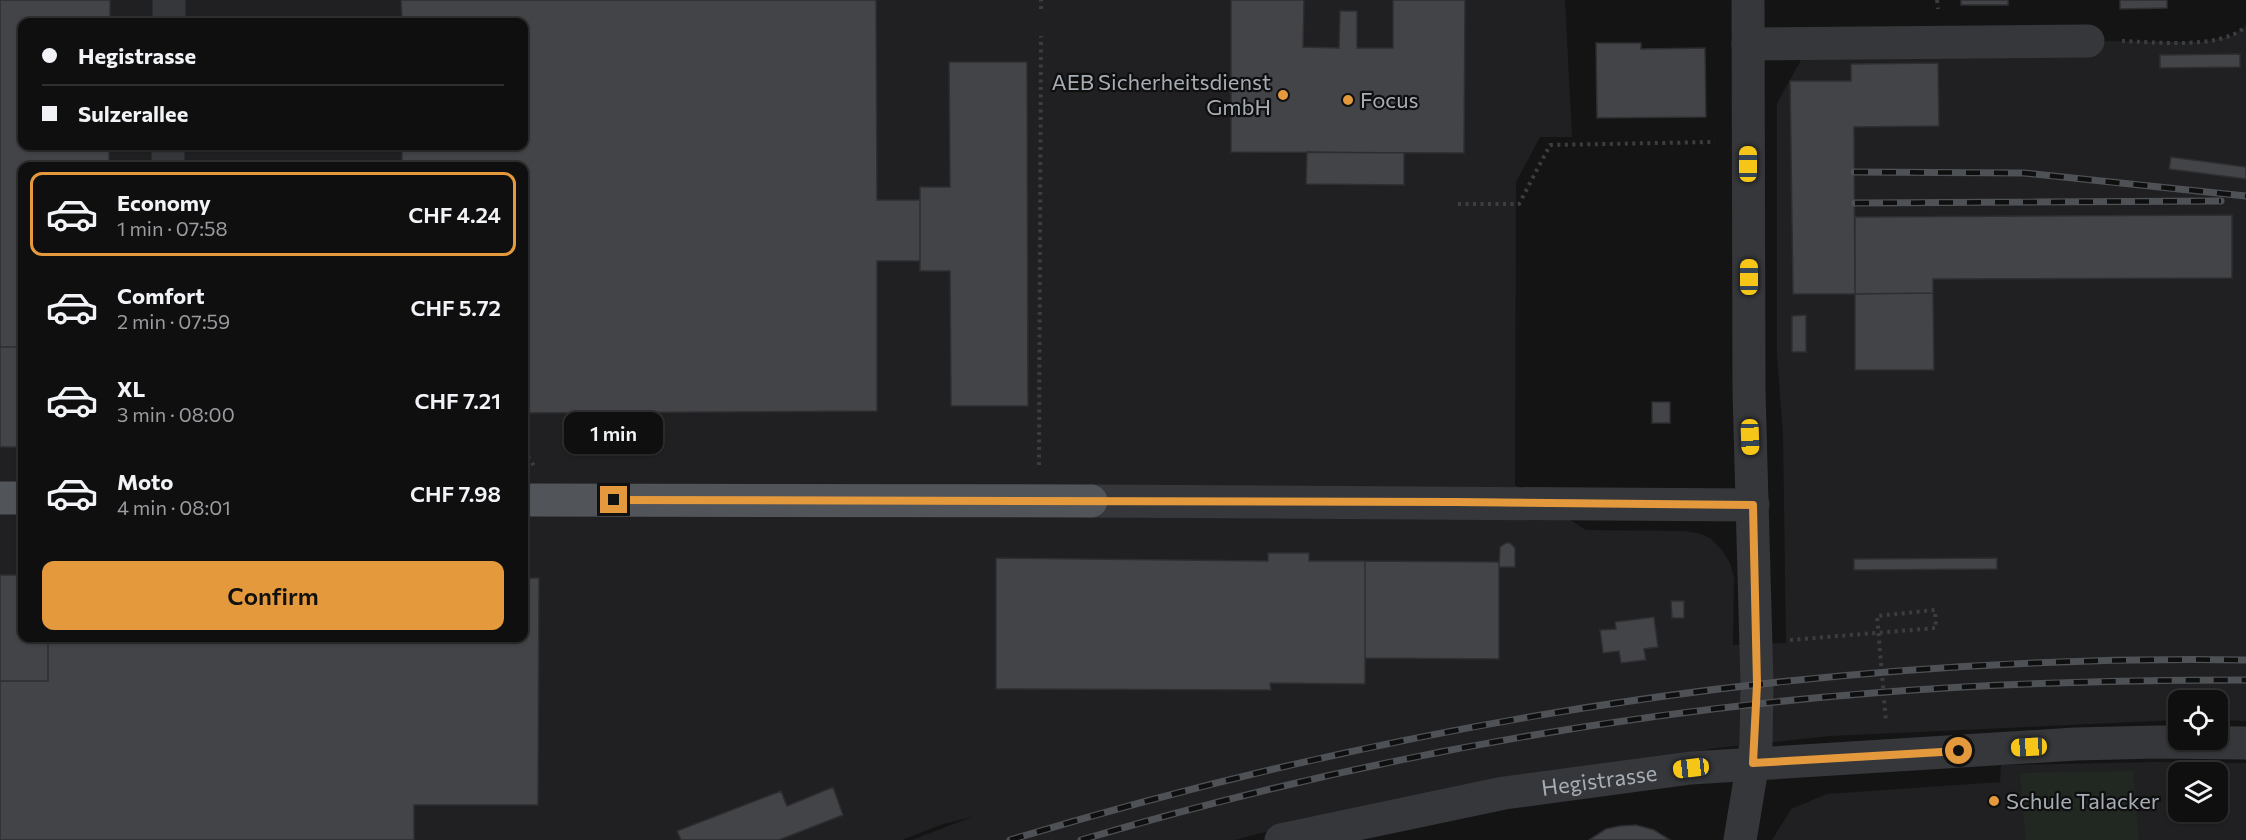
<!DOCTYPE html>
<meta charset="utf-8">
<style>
:root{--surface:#0f0f10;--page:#1d1d1e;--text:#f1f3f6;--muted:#9b9c9f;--line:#2f2f30;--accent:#e4993d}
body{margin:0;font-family:Commissioner,sans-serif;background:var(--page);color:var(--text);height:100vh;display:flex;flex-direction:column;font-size:22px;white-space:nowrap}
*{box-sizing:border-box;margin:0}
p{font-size:20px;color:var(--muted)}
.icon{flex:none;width:33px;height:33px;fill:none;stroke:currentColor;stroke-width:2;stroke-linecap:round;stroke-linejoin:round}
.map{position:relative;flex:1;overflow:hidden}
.panel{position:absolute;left:18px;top:162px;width:510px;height:480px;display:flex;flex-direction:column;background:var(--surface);border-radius:12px;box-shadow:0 2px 4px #0004,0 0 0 2px var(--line)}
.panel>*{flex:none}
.banner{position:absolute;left:18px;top:18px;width:510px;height:132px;border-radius:12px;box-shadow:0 2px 4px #0004,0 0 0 2px var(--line);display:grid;align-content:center;height:132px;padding:0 24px;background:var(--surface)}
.controls{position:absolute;left:2168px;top:690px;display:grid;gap:12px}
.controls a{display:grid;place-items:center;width:60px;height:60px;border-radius:12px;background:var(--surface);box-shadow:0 2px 4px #0004,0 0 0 2px var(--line);font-size:30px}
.end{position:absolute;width:27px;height:27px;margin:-14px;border:8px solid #e4993d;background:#111;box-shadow:0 0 0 3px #111}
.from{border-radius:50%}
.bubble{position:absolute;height:42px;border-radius:12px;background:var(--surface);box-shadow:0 2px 4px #0004,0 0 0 2px var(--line);font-size:20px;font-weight:600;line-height:42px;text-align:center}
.car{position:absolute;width:18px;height:36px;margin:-18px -9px;border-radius:8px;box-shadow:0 0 4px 2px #0007;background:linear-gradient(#f5c518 24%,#345 0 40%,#f5c518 0 76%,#345 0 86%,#f5c518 0)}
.banner b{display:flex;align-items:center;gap:21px;height:57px;font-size:22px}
.banner b+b{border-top:2px solid var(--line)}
.banner i{width:15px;height:15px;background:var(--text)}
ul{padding:10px 0 0;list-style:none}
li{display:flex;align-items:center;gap:18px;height:84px;margin:0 12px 9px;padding:0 12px;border:3px solid transparent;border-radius:12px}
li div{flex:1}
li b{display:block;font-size:22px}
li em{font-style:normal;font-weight:600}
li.active{border-color:var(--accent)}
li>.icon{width:54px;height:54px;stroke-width:1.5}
.action{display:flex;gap:12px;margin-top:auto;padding:12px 24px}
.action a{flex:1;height:69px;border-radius:12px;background:var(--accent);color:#111;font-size:24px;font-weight:600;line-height:69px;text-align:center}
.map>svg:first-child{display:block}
.built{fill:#202022;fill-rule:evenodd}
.green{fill:#202821}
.building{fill:#434448;stroke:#2e2e31;stroke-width:1.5}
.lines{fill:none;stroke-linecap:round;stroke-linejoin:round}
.path{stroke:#3b3e41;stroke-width:4;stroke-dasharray:3 4.5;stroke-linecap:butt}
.minor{stroke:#35373a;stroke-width:33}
.major{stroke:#515459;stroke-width:33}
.rail-casing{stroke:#4e5155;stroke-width:7}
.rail{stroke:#0f0f10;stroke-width:4.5;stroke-dasharray:14;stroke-linecap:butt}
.route{stroke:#e4993d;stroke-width:8}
.poi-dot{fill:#e4993d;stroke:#0f0f10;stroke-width:2}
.labels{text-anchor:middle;stroke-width:4.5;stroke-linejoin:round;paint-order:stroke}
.poi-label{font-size:22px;fill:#a7adb5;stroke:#0f0f10;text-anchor:start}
.street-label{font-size:22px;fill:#a7adb5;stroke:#0f0f10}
</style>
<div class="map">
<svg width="2246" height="840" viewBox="0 0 2246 840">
<rect width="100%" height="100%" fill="#141415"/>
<path class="built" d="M 0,0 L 1565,0 L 1572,137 L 1540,137 L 1516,182 L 1515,485 L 1586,530 L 1685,531 L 1701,534 L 1711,539 L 1722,550 L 1730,563 L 1734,577 L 1733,645 L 1786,643 L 1783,434 L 1777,356 L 1777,103 L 1801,60 L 2088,41 L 2204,42 L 2231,36 L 2246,26 L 2246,721 L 2217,720 L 2217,700 L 2178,700 L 2178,720 L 1831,736 L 1717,748 L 1442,791 L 1310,820 L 1235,840 L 912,840 L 972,817 L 943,824 L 902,840 L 0,840 ZM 22,22 L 524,22 L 524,146 L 22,146 ZM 22,166 L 524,166 L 524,638 L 22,638 Z
M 2155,762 L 2246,763 L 2246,840 L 1772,840 L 1791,809 L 1827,794 L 2000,782 L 2001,765 ZM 2178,772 L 2217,772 L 2217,812 L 2178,812 Z"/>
<path class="green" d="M 2133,771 L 2139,840 L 2026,840 L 2020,773 Z"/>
<path class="building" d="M 0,0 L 110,0 L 110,22 L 22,22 L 22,146 L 109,146 L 109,166 L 22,166 L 22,347 L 0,347 Z
M 401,0 L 876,0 L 877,200 L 920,200 L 920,261 L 877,261 L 877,411 L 524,413 L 524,166 L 402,166 L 402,146 L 524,146 L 524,22 L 402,22 Z
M 1231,0 L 1304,0 L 1303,47 L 1339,48 L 1340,11 L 1357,11 L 1357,48 L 1393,48 L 1393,0 L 1465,0 L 1464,153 L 1231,152 Z
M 1961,0 L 2008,0 L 2008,5 L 1961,5 Z
M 2120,0 L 2167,0 L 2167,8 L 2120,9 Z
M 1596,43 L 1641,43 L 1641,49 L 1705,48 L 1706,117 L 1597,118 Z
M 2240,54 L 2240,67 L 2160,68 L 2160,55 Z
M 949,62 L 1027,62 L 1028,406 L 951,406 L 950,271 L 920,271 L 920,187 L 950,187 Z
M 1938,63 L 1939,126 L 1854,127 L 1855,294 L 1793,294 L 1790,81 L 1851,81 L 1851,64 Z
M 1307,152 L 1404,153 L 1404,185 L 1306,184 Z
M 2171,157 L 2246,167 L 2246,179 L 2169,169 Z
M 2232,215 L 2232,278 L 1933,279 L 1933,293 L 1855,294 L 1855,217 Z
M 1933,293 L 1934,370 L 1855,370 L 1855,294 Z
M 1806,315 L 1806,352 L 1792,352 L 1792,316 Z
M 0,347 L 22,347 L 22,447 L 0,447 Z
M 1652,402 L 1670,402 L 1670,423 L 1652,423 Z
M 1506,543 L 1510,543 L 1515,548 L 1515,567 L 1499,567 L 1500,547 Z
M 1268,553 L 1309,553 L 1309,561 L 1365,561 L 1365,684 L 1270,683 L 1271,690 L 996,689 L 996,558 L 1268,561 Z
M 1997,558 L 1997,569 L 1854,570 L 1854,559 Z
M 1365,561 L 1499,562 L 1499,659 L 1365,658 Z
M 0,575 L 22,575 L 22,638 L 48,638 L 48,681 L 0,681 Z
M 524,578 L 539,578 L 538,805 L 414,805 L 414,840 L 0,840 L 0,681 L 48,681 L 48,638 L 524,638 Z
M 1671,601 L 1684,601 L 1684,618 L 1672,618 Z
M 1654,617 L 1658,647 L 1644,649 L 1646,660 L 1621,663 L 1619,651 L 1603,653 L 1600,630 L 1616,629 L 1615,622 Z
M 833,787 L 843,815 L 779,840 L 681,840 L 677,831 L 781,791 L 787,806 Z
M 1636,825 L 1654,830 L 1670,840 L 1589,840 L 1606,829 L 1620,826 Z"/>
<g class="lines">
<path class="path" d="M 1937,0 L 1938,9
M 1041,9 L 1041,0
M 2122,41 C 2154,42 2222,50 2246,26
M 1458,204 L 1519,204 L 1550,145 L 1715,142
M 524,450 L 534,466
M 1039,465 L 1041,36
M 1790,640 L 1936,628 L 1935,610 L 1877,616 L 1886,722"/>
<g class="minor">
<path d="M 169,22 L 169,0"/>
<path d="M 1748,44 L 2088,41"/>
<path d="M 168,166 L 168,146"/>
<path d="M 1091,501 L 1753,505"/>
<path id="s1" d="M 1281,840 L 1504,793 L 1691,768 L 2075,744 L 2158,742 L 2246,743"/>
<path d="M 1740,840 L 1756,744 L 1757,684 L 1749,391 L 1748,0"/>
</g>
<path class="major" d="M 0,498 L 22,498
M 524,500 L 1091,501"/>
<g class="rail-casing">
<path id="rail" d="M 1854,172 L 2024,173 L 2246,196
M 1855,203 L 2221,201
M 1010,840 C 1411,719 1827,654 2246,660
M 1081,840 C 1338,764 1605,714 1873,693 C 1997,683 2122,680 2246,680"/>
</g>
<use href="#rail" class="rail"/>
</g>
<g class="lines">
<path class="route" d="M 614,500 L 1456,502 L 1753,505 L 1757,684 L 1753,763 L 1959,751"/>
</g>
<g class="poi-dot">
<circle cx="1283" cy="95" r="6"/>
<circle cx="1348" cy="100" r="6"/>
<circle cx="1994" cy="801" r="6"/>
</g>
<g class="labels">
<g class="poi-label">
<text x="1271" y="90" text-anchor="end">AEB Sicherheitsdienst<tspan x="1271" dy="25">GmbH</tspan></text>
<text x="1360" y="108">Focus</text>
<text x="2006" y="809">Schule Talacker</text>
</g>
<g class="street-label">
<text dy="8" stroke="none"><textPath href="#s1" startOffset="324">Hegistrasse</textPath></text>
</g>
</g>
</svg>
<div class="controls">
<a><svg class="icon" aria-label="locate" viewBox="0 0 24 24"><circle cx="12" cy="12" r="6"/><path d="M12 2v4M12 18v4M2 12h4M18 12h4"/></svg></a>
<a><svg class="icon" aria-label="layers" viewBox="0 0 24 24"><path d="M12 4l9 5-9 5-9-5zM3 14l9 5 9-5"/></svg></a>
</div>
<i class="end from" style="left:1959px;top:751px"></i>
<i class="end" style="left:614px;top:500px"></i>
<div class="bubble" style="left:564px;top:412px;width:99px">1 min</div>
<i class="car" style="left:1748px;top:164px;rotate:0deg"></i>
<i class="car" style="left:1749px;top:277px;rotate:0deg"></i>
<i class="car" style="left:1750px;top:437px;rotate:178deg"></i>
<i class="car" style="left:2029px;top:747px;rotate:267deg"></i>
<i class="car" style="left:1691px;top:768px;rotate:263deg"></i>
<div class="banner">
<b><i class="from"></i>Hegistrasse</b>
<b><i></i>Sulzerallee</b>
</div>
<section class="panel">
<ul>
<li class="active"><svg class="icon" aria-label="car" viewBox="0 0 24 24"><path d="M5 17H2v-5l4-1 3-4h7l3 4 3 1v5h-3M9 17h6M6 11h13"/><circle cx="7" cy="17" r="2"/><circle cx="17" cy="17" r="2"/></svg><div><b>Economy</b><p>1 min · 07:58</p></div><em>CHF 4.24</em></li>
<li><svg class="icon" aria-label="car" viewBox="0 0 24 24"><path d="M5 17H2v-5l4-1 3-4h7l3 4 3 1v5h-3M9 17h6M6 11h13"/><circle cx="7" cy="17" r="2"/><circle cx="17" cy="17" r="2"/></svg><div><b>Comfort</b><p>2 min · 07:59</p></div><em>CHF 5.72</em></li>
<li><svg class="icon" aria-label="car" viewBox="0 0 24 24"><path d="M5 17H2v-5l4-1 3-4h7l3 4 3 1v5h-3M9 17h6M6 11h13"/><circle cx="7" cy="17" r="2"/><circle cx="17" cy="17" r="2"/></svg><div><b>XL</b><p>3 min · 08:00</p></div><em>CHF 7.21</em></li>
<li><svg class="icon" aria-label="car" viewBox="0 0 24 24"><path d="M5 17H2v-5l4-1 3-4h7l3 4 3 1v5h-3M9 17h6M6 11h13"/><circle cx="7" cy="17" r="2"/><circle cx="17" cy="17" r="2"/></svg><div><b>Moto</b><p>4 min · 08:01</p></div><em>CHF 7.98</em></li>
</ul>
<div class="action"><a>Confirm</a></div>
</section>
</div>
